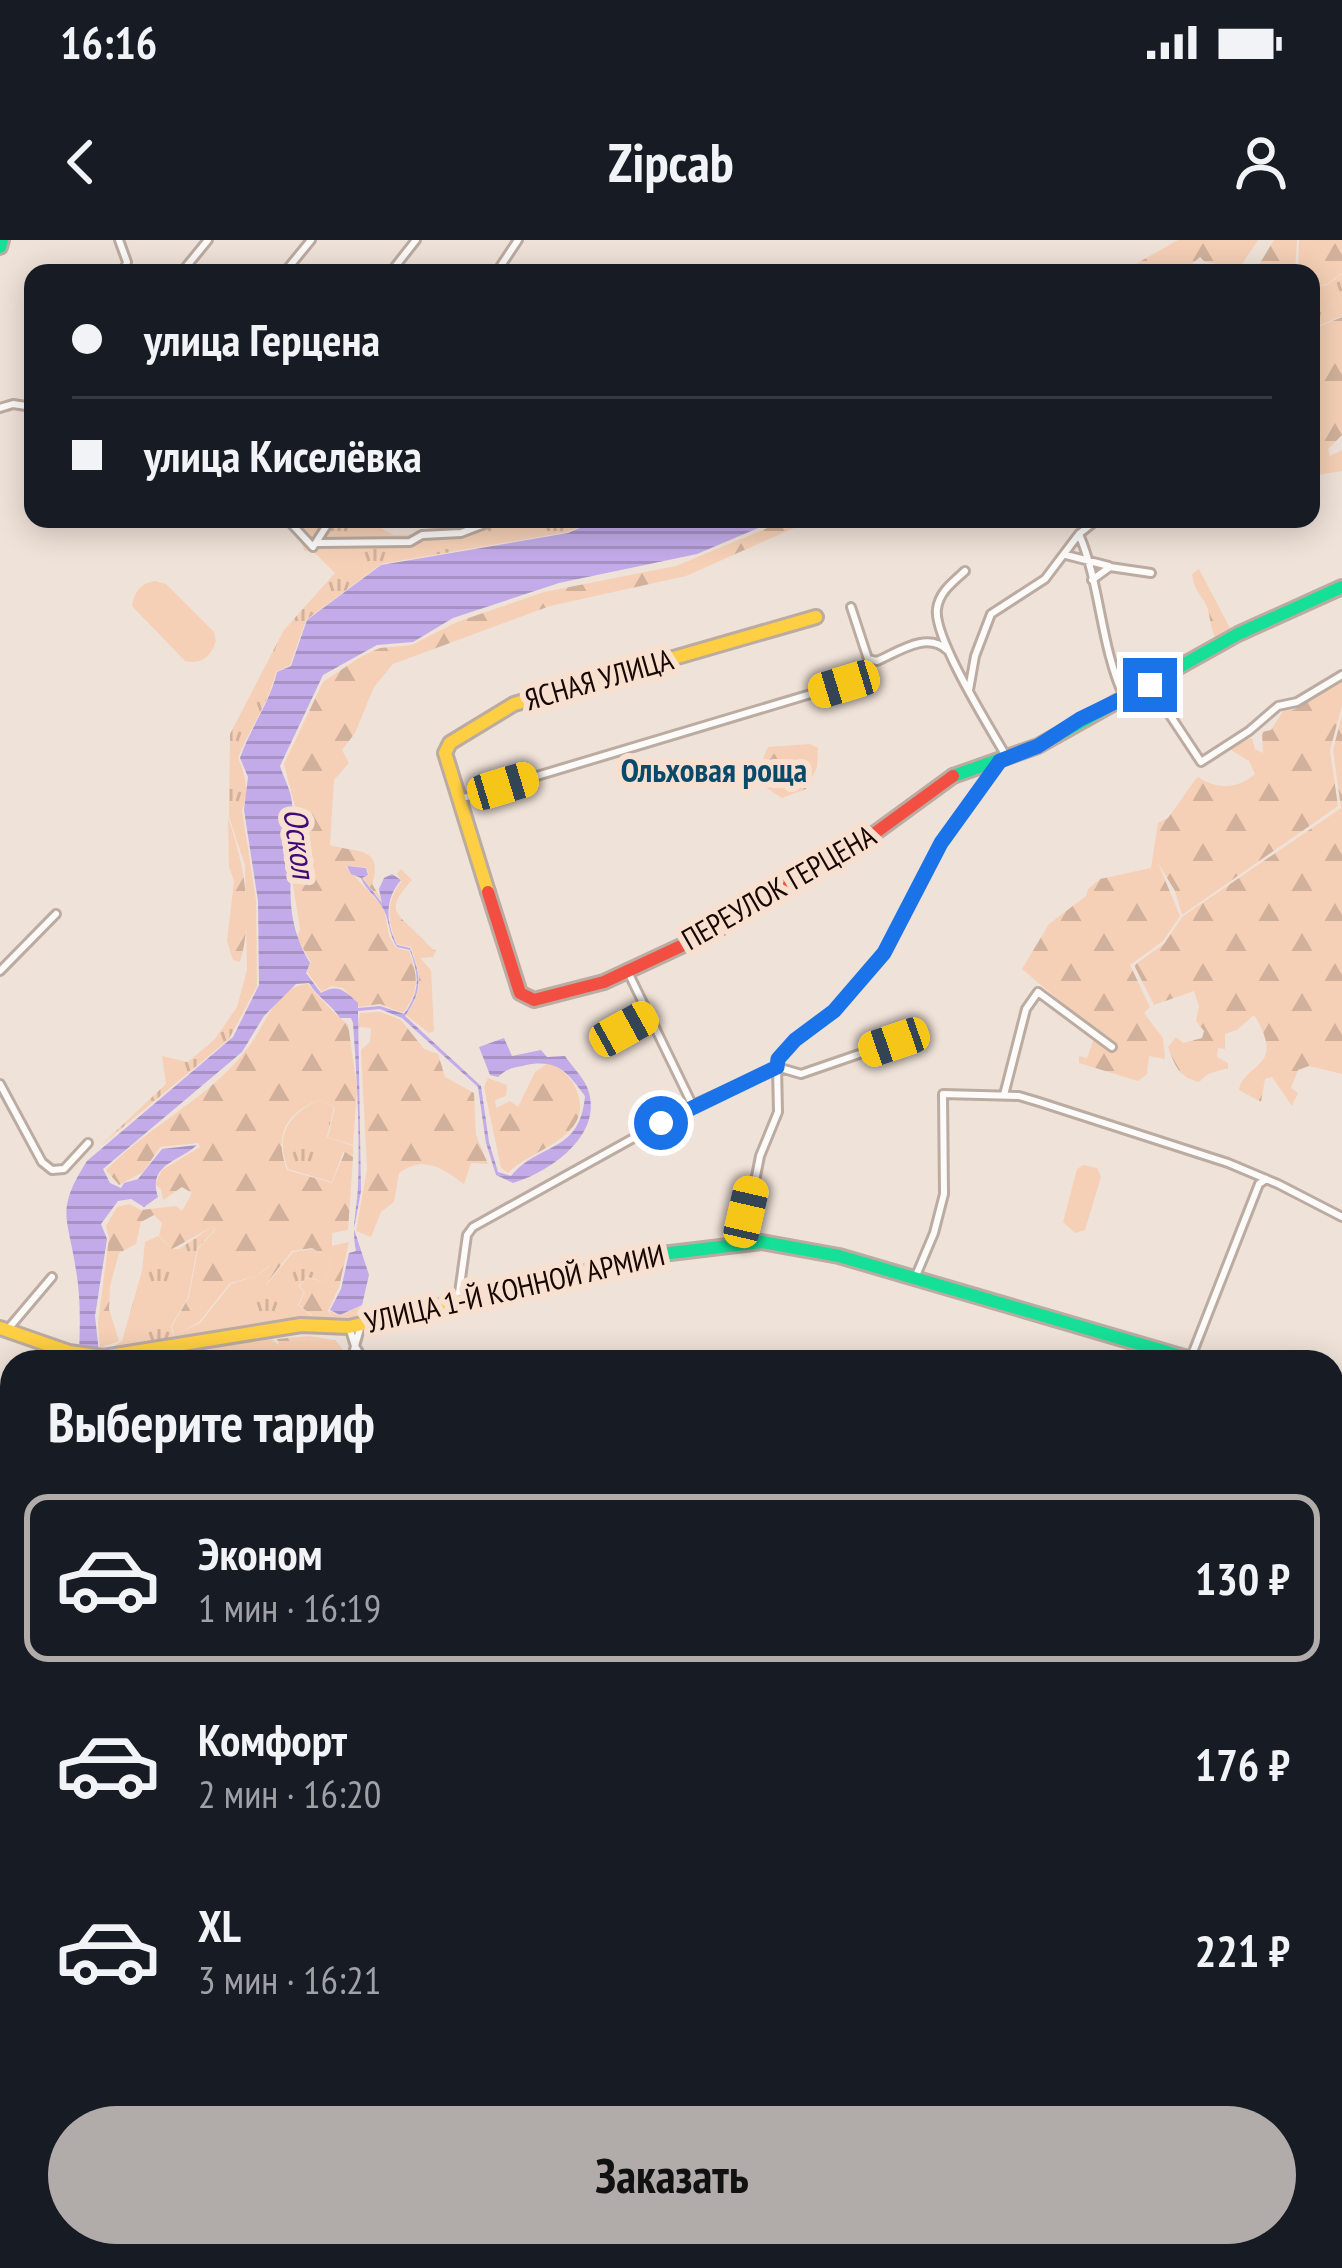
<!DOCTYPE html>
<html lang="ru">
<meta charset="utf-8">
<style>
:root{--surface:#171b24;--page:#20242c;--text:#f1f3f6;--muted:#9ea1a6;--line:#363941;--accent:#b1abaa}
body{margin:0;font-family:"PT Sans Narrow",sans-serif;background:var(--page);color:var(--text);height:100vh;display:flex;flex-direction:column;font-size:45px;white-space:nowrap}
*{box-sizing:border-box;margin:0}
p{font-size:39px;color:var(--muted)}
.icon{flex:none;width:66px;height:66px;fill:none;stroke:currentColor;stroke-width:2;stroke-linecap:round;stroke-linejoin:round}
.map{position:relative;flex:1;overflow:hidden}
.side{position:absolute;left:0px;top:1110px;width:1344px;height:918px;display:flex;flex-direction:column;background:var(--surface);border-radius:36px 36px 0 0;box-shadow:0 6px 30px #0003}
.side>*{flex:none}
.guide{position:absolute;left:24px;top:24px;width:1296px;height:264px;border-radius:24px;box-shadow:0 6px 30px #0003;display:grid;align-content:center;height:264px;padding:0 48px;background:var(--surface)}
.end{position:absolute;width:54px;height:54px;margin:-27px;border:15px solid #1a73e8;background:#fff;box-shadow:0 0 0 6px #fff}
.from{border-radius:50%}
.car{position:absolute;width:36px;height:72px;margin:-36px -18px;border-radius:15px;box-shadow:0 0 9px 3px #0007;background:linear-gradient(#f5c518 24%,#345 0 40%,#f5c518 0 76%,#345 0 86%,#f5c518 0)}
.guide b{display:flex;align-items:center;gap:42px;height:114px;font-size:45px}
.guide b+b{border-top:3px solid var(--line)}
.guide i{width:30px;height:30px;background:var(--text)}
ul{padding:0;list-style:none}
li{display:flex;align-items:center;gap:36px;height:168px;margin:0 24px 18px;padding:0 24px;border:6px solid transparent;border-radius:24px}
li div{flex:1}
li b{display:block;font-size:45px}
li em{font-style:normal;font-weight:700}
li.active{border-color:var(--accent)}
li>.icon{width:108px;height:108px;stroke-width:1.5}
h2{padding:0 48px;font-size:54px;line-height:144px}
.primary-button{display:flex;gap:24px;margin-top:auto;padding:24px 48px}
.primary-button a{flex:1;height:138px;border-radius:72px;background:var(--accent);color:#111;font-size:48px;font-weight:700;line-height:138px;text-align:center}
.status{display:flex;justify-content:space-between;align-items:center;height:84px;padding:0 60px;background:var(--surface);direction:ltr}
.status svg{height:33px;fill:currentColor}
header{display:flex;justify-content:space-between;align-items:center;height:156px;padding:0 48px;background:var(--surface);font-size:54px;font-weight:700}
.map>svg:first-child{display:block}
.grass{fill:url(#grass-tufts)}
.forest{fill:url(#forest-firs)}
.park{fill:#f5d0b6}
.water{fill:url(#water-rules)}
.lines{fill:none;stroke-linecap:round;stroke-linejoin:round}
.stream{stroke:#c2abe8;stroke-width:3}
.street-casing{stroke:#bbaba0;stroke-width:12}
.fast-casing{stroke:#bbaba0;stroke-width:18}
.slow-casing{stroke:#bbaba0;stroke-width:18}
.jam-casing{stroke:#bbaba0;stroke-width:18}
.street{stroke:#fdfbf9;stroke-width:6}
.fast{stroke:#16e098;stroke-width:12}
.slow{stroke:#ffcf43;stroke-width:12}
.jam{stroke:#f24e42;stroke-width:12}
.route{stroke:#1a73e8;stroke-width:15}
.labels{text-anchor:middle;stroke-width:12;stroke-linejoin:round;paint-order:stroke}
.street-label{font-size:30px;fill:#180600;stroke:#f8e0d0}
.neighbourhood-label{font-size:33px;font-weight:bold;fill:#094a6a;stroke:#f8e0d0}
.water-label{font-size:33px;font-style:italic;fill:#3e0a77;stroke:#f8e0d0}
</style>
<div class="status"><b>16:16</b><svg viewBox="0 0 49 12"><path d="M0 12V9h3v3zM5 12V6h3v6zM10 12V3h3v9zM15 12V0h3v12zM26 1h20v11H26zM47 4h2v5h-2z"/></svg></div>
<header><svg class="icon" aria-label="back" viewBox="0 0 24 24"><path d="M15 5l-7 7 7 7"/></svg>Zipcab<svg class="icon" aria-label="person" viewBox="0 0 24 24"><circle cx="12" cy="8" r="4"/><path d="M4 21q1-7 8-7t8 7"/></svg></header>
<div class="map">
<svg width="1342" height="2028" viewBox="0 0 1342 2028">
<defs>
<pattern id="grass-tufts" width="24" height="20" patternUnits="userSpaceOnUse" patternTransform="scale(3)"><rect width="24" height="20" fill="#f5d0b6"/><path d="M3 7l-1-3M5 7V3M7 7l1-3M15 17l-1-3M17 17v-4M19 17l1-3" fill="none" stroke="#d1b19b"/></pattern>
<pattern id="forest-firs" width="22" height="20" patternUnits="userSpaceOnUse" patternTransform="scale(3)"><rect width="22" height="20" fill="#f5d0b6"/><path d="M5 1l3.5 6h-7zM16 11l3.5 6h-7z" fill="#d1b19b"/></pattern>
<pattern id="water-rules" width="6" height="5" patternUnits="userSpaceOnUse" patternTransform="scale(3)"><rect width="6" height="5" fill="#c2abe8"/><path d="M0 2.5h6" fill="none" stroke="#a692c5"/></pattern>
</defs>
<rect width="100%" height="100%" fill="#efe2d9"/>
<path class="grass" d="M 1342,34 L 1342,76 L 1311,89 L 1311,48 L 1327,45 Z
M 289,279 L 364,279 L 394,295 L 417,294 L 456,279 L 599,279 L 567,292 L 381,324 L 306,380 L 290,425 L 276,432 C 267,467 251,485 238,518 C 245,533 250,554 242,570 L 256,660 L 257,746 L 229,799 L 99,907 L 166,844 L 162,816 L 188,822 L 215,799 L 237,767 L 247,730 L 245,625 L 229,577 L 230,494 L 284,390 L 335,333 L 314,312 L 305,311 Z
M 318,860 L 334,867 L 327,897 L 353,906 L 353,916 L 343,912 L 332,942 L 288,929 C 275,896 287,876 318,860 Z
M 212,987 L 215,989 L 197,1009 L 188,1057 L 171,1086 L 173,1096 L 200,1083 L 231,1044 L 256,1036 L 269,1027 L 267,1044 L 293,1012 L 313,1009 L 330,1019 L 326,1042 L 307,1037 L 298,1046 L 304,1052 L 298,1065 L 315,1079 L 335,1081 L 329,1071 L 341,1075 L 361,1066 L 358,1080 L 289,1082 L 109,1109 L 122,1101 L 142,1031 L 145,1002 L 158,996 L 172,1009 L 179,1009 Z
M 271,1099 L 283,1108 L 282,1114 L 265,1122 L 121,1122 L 160,1114 L 164,1120 L 185,1116 L 186,1111 Z
M 281,2016 L 714,2016 L 717,2028 L 281,2028 L 278,2022 Z
M 717,2016 L 845,2016 L 842,2028 L 720,2028 Z"/>
<path class="forest" d="M 1178,0 L 1258,0 L 1236,33 L 1214,33 L 1217,24 L 1205,22 L 1200,17 L 1182,33 L 1120,33 Z
M 1274,0 L 1297,0 L 1295,33 L 1254,33 Z
M 1299,0 L 1342,0 L 1342,33 L 1327,44 L 1311,48 L 1311,33 L 1298,33 Z
M 1342,77 L 1342,195 L 1328,209 L 1330,216 L 1342,210 L 1342,231 L 1311,236 L 1311,90 Z
M 789,279 L 814,279 L 686,336 L 550,366 L 393,424 L 374,447 L 355,493 L 342,510 L 349,523 L 334,540 L 330,605 C 353,613 385,605 372,644 L 384,664 L 362,638 L 369,635 L 366,627 L 345,626 L 384,668 L 389,696 L 396,708 L 409,711 C 418,736 420,751 403,773 L 380,764 L 359,767 L 343,748 L 331,746 L 322,752 L 307,732 L 311,722 L 297,698 L 300,689 L 291,631 L 296,571 L 284,524 L 323,442 L 362,416 L 380,408 L 412,405 L 457,382 L 544,352 L 676,326 Z
M 1199,329 L 1232,392 L 1217,400 C 1208,387 1212,373 1204,361 C 1197,350 1194,348 1192,334 Z
M 1342,441 L 1342,466 L 1330,510 L 1338,566 L 1182,675 L 1175,651 L 1158,623 L 1180,676 L 1163,701 L 1130,725 L 1150,767 L 1144,773 L 1163,798 L 1165,819 L 1149,816 L 1147,834 L 1138,841 L 1079,823 L 1079,816 L 1087,818 L 1094,798 L 1113,811 L 1116,808 L 1022,729 L 1049,684 L 1086,656 L 1088,649 L 1100,639 L 1151,628 L 1158,583 L 1168,578 L 1195,540 L 1198,537 C 1217,550 1239,549 1255,534 L 1249,521 L 1228,508 L 1235,501 L 1252,498 L 1255,509 L 1263,513 L 1262,492 L 1271,490 L 1285,468 L 1293,470 Z
M 1342,475 L 1342,834 L 1309,826 L 1298,830 L 1291,848 L 1298,853 L 1292,866 L 1272,837 L 1265,839 L 1261,862 L 1239,850 C 1243,823 1288,829 1254,775 L 1237,790 L 1225,794 L 1225,809 L 1218,808 L 1217,817 L 1228,823 L 1228,828 L 1208,834 L 1199,842 C 1178,837 1175,825 1168,807 L 1176,797 L 1183,803 L 1202,798 L 1204,791 L 1196,781 L 1199,766 L 1194,751 L 1154,765 L 1134,725 L 1164,704 L 1182,677 L 1341,568 L 1333,510 Z
M 810,504 L 818,508 L 817,527 L 806,549 L 782,558 L 759,543 L 759,527 L 768,507 Z
M 228,578 C 244,623 254,676 240,722 L 233,720 L 227,701 L 234,641 L 229,627 Z
M 401,629 L 412,640 C 383,672 397,673 422,698 C 426,702 430,708 436,711 L 433,717 L 420,718 L 431,730 L 434,791 L 429,793 L 406,775 C 424,751 421,735 411,707 L 397,704 C 387,682 386,660 402,641 L 397,634 Z
M 308,744 C 313,751 340,780 348,784 L 357,848 L 353,905 L 328,897 L 335,867 L 318,860 C 285,874 274,896 287,930 L 332,943 L 345,912 L 353,917 L 348,990 L 332,993 L 332,1006 L 349,1002 L 339,1047 L 328,1071 L 335,1081 L 315,1078 L 299,1065 L 305,1052 L 299,1046 L 307,1038 L 326,1042 L 330,1019 L 312,1008 L 292,1011 L 266,1044 L 269,1026 L 256,1036 L 230,1043 L 199,1082 L 174,1096 L 172,1086 L 189,1057 L 198,1009 L 216,989 L 212,987 L 172,1009 L 159,996 L 162,983 L 154,975 L 141,982 L 136,1004 L 119,1013 L 110,1046 L 109,1069 L 119,1101 L 100,1108 L 98,1083 L 109,998 L 106,986 L 117,967 L 129,964 L 141,970 L 176,966 L 182,971 L 192,953 L 182,947 L 163,960 L 161,949 L 155,944 L 162,930 L 200,907 L 198,903 L 160,907 L 143,932 L 119,945 L 106,930 C 149,886 209,858 247,809 C 264,788 277,745 308,744 Z
M 381,772 L 401,780 L 424,809 L 438,814 L 445,837 L 474,853 L 476,895 L 488,924 L 471,923 L 464,944 C 442,928 424,915 399,933 L 394,962 L 381,972 L 371,997 L 356,991 L 367,929 L 361,810 L 370,802 L 371,788 L 358,787 L 360,773 Z
M 548,823 C 560,827 571,837 576,849 C 597,897 531,909 508,933 L 501,928 L 484,847 L 488,838 L 507,845 L 506,856 L 495,860 L 496,868 L 510,861 L 518,867 L 535,832 Z
M 308,1096 L 335,1100 L 345,1112 L 340,1122 L 267,1122 L 283,1114 L 277,1099 Z
M 1332,1351 L 1342,1356 L 1342,1585 L 1332,1579 Z
M 0,2005 L 19,2017 L 180,2016 L 185,2028 L 0,2028 Z
M 186,2016 L 281,2016 L 278,2022 L 281,2028 L 190,2028 Z"/>
<path class="park" d="M 155,341 L 166,344 L 214,392 L 216,401 C 211,416 202,425 185,421 L 132,366 C 134,352 141,343 155,341 Z
M 1083,925 L 1097,928 L 1101,937 L 1085,990 L 1075,993 L 1063,982 L 1077,929 Z"/>
<path class="water" d="M 601,279 L 779,279 L 697,314 L 559,343 L 453,378 L 413,402 L 377,405 L 323,435 L 280,526 C 284,539 291,550 292,563 C 298,622 276,667 310,723 L 306,733 L 321,753 C 338,743 345,751 358,763 L 358,768 L 380,766 L 404,774 C 421,751 419,736 410,710 L 397,707 C 388,694 390,677 381,665 C 374,654 366,650 361,638 L 351,634 L 347,626 L 366,628 L 368,635 L 362,638 L 382,663 L 379,649 L 384,638 L 392,634 L 401,640 C 384,660 386,683 397,705 L 410,708 C 421,735 423,751 405,776 L 481,846 L 489,902 L 498,932 L 511,936 C 539,902 580,914 585,856 C 567,832 558,819 526,825 C 513,828 507,828 498,837 L 490,835 L 479,807 L 504,798 L 512,816 L 541,810 L 547,817 L 565,816 C 571,825 583,837 587,847 C 606,894 550,932 513,943 L 496,935 L 486,903 L 478,847 L 402,778 L 380,769 L 358,771 L 361,951 L 354,989 L 369,1035 L 362,1065 L 340,1075 L 330,1070 L 341,1049 L 349,1013 L 356,1011 C 351,987 357,970 358,946 C 360,891 357,837 353,783 L 351,778 L 340,778 C 330,763 318,758 309,743 L 296,744 L 264,776 L 242,812 L 103,929 L 110,943 L 121,948 L 124,943 L 138,939 L 162,909 L 197,905 C 179,922 147,924 158,957 L 144,967 L 131,959 L 118,961 L 101,984 L 107,999 L 95,1076 L 100,1122 L 74,1122 L 79,1116 C 80,1087 81,1059 76,1030 C 68,977 55,971 87,921 L 233,797 L 259,745 L 258,661 L 244,570 L 248,537 L 240,518 C 251,486 269,465 277,432 L 291,426 L 307,380 L 381,325 L 568,293 Z"/>
<g class="lines">
<path class="stream" d="M 0,1591 L 12,1586
M 0,1775 L 10,1777
M 183,2016 L 188,2028"/>
<g class="street-casing">
<path id="street" d="M 119,0 L 127,22 L 123,33
M 181,33 L 208,0
M 284,33 L 311,0
M 390,33 L 416,0
M 496,33 L 518,0
M 0,168 L 13,164 L 33,167
M 287,279 L 313,307 L 331,279
M 1098,279 L 1079,294 C 1101,346 1100,405 1124,457
M 318,303 L 410,302 L 422,295 L 461,293 L 498,279
M 1066,315 L 1109,326
M 965,331 C 953,342 939,352 937,369 C 933,397 990,488 1006,516
M 1092,340 L 1110,327 L 1151,333
M 851,367 L 868,419 L 877,421 C 898,412 927,391 947,410
M 1150,445 L 1201,522 L 1249,491 L 1278,466 L 1297,462 L 1342,435
M 969,450 L 975,416 L 991,374 L 1045,339 L 1079,294
M 460,559 L 844,444
M 0,731 L 56,674
M 628,732 L 692,864
M 599,803 L 649,775
M 0,844 L 42,922 L 52,930 L 64,929 L 88,903
M 1004,855 L 1026,769 L 1038,752 L 1112,807
M 743,1003 L 760,916 L 778,872 L 777,827 L 801,834 L 894,802
M 915,1038 L 934,993 L 944,954 L 943,854 L 1019,856 L 1039,862 L 1228,923 L 1278,944 L 1342,977
M 458,1060 L 467,995 L 473,987 L 693,865 L 777,827 L 778,819 L 795,800 L 834,771 L 885,713 L 941,603 L 1000,521
M 361,1085 L 355,1106 L 365,1122
M 349,1087 L 355,1106 L 351,1122
M 8,1089 L 52,1037
M 1191,1117 L 1259,944 L 1266,939
M 51,1122 L 58,1108
M 0,1192 L 12,1177
M 0,1301 L 12,1291
M 0,1582 L 12,1573
M 0,1798 L 12,1778"/>
</g>
<g class="fast-casing">
<path id="fast" d="M 0,7 L 2,0
M 953,536 L 1038,506 L 1238,394 L 1342,347
M 662,1014 L 762,1002 L 839,1016 L 1201,1122
M 1332,1162 L 1342,1165"/>
</g>
<g class="slow-casing">
<path id="slow" d="M 488,652 L 445,513 L 450,503 L 514,464 L 816,377
M 0,1088 L 69,1112 L 103,1117 L 301,1085 L 349,1087 L 662,1014"/>
</g>
<g class="jam-casing">
<path id="jam" d="M 488,652 L 520,753 L 534,760 L 604,742 L 722,687 L 875,593 L 953,536"/>
</g>
<use href="#street" class="street"/>
<use href="#fast" class="fast"/>
<use href="#slow" class="slow"/>
<use href="#jam" class="jam"/>
</g>
<g class="lines">
<path class="route" d="M 661,883 L 777,827 L 778,819 L 795,800 L 834,771 L 884,713 L 941,603 L 1000,521 L 1038,506 L 1080,479 L 1150,445"/>
</g>
<g class="labels">
<g class="street-label">
<text transform="translate(599 440) rotate(-16)" y="10">ЯСНАЯ УЛИЦА</text>
<text transform="translate(779 648) rotate(-30)" y="10">ПЕРЕУЛОК ГЕРЦЕНА</text>
<text transform="translate(515 1049) rotate(-13)" y="10">УЛИЦА 1-Й КОННОЙ АРМИИ</text>
</g>
<g class="neighbourhood-label">
<text x="714" y="542">Ольховая роща</text>
</g>
<g class="water-label">
<text transform="translate(300 603) rotate(82)" y="12">Оскол</text>
</g>
</g>
</svg>
<i class="end from" style="left:661px;top:883px"></i>
<i class="end" style="left:1150px;top:445px"></i>
<i class="car" style="left:844px;top:444px;rotate:253deg"></i>
<i class="car" style="left:503px;top:546px;rotate:73deg"></i>
<i class="car" style="left:624px;top:789px;rotate:61deg"></i>
<i class="car" style="left:894px;top:802px;rotate:251deg"></i>
<i class="car" style="left:746px;top:972px;rotate:13deg"></i>
<div class="guide">
<b><i class="from"></i>улица Герцена</b>
<b><i></i>улица Киселёвка</b>
</div>
<section class="side">
<h2>Выберите тариф</h2>
<ul>
<li class="active"><svg class="icon" aria-label="car" viewBox="0 0 24 24"><path d="M5 17H2v-5l4-1 3-4h7l3 4 3 1v5h-3M9 17h6M6 11h13"/><circle cx="7" cy="17" r="2"/><circle cx="17" cy="17" r="2"/></svg><div><b>Эконом</b><p>1 мин · 16:19</p></div><em>130 ₽</em></li>
<li><svg class="icon" aria-label="car" viewBox="0 0 24 24"><path d="M5 17H2v-5l4-1 3-4h7l3 4 3 1v5h-3M9 17h6M6 11h13"/><circle cx="7" cy="17" r="2"/><circle cx="17" cy="17" r="2"/></svg><div><b>Комфорт</b><p>2 мин · 16:20</p></div><em>176 ₽</em></li>
<li><svg class="icon" aria-label="car" viewBox="0 0 24 24"><path d="M5 17H2v-5l4-1 3-4h7l3 4 3 1v5h-3M9 17h6M6 11h13"/><circle cx="7" cy="17" r="2"/><circle cx="17" cy="17" r="2"/></svg><div><b>XL</b><p>3 мин · 16:21</p></div><em>221 ₽</em></li>
</ul>
<div class="primary-button"><a>Заказать</a></div>
</section>
</div>
